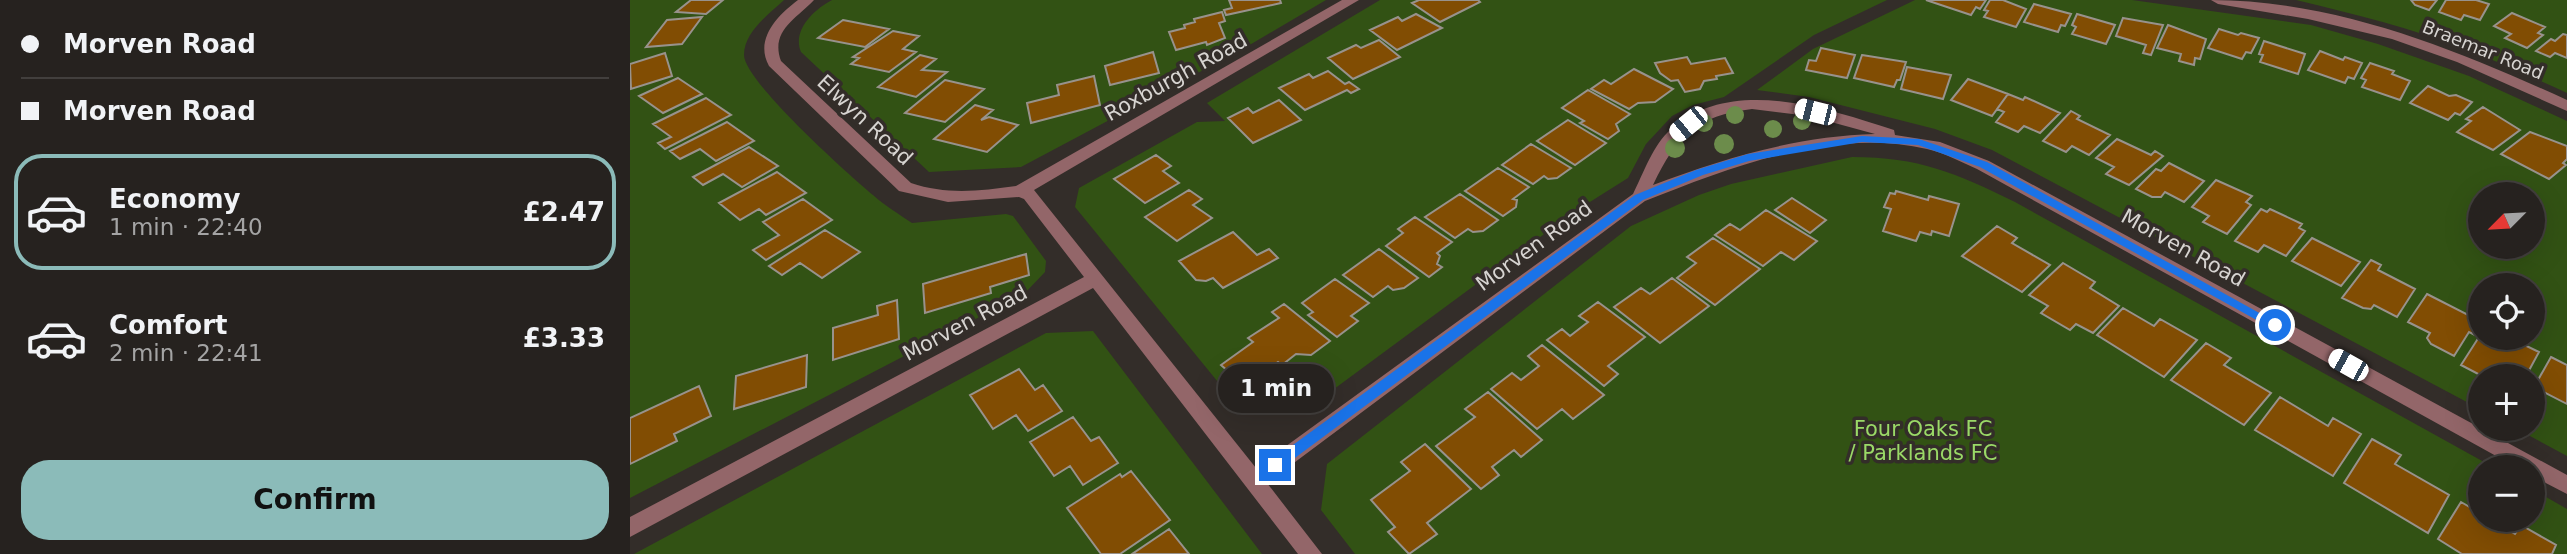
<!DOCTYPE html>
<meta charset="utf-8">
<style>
:root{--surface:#26221f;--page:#2e2a28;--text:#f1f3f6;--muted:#a4a4a4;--line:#423f3d;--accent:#8bbbb9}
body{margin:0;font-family:"DejaVu Sans",sans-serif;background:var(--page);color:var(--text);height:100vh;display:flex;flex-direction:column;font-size:26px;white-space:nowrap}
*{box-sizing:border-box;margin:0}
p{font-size:23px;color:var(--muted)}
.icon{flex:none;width:38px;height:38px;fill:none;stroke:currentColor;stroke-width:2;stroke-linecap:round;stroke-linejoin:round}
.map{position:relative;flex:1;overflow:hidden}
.details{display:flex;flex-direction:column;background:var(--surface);width:630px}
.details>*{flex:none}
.banner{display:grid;align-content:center;height:154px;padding:0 21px;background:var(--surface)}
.needle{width:46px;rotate:246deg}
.controls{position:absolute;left:1838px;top:182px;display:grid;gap:14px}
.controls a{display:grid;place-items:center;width:77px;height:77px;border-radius:50%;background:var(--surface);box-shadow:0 7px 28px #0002,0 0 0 2px var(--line);font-size:35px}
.end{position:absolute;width:32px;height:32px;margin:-16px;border:9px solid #1a73e8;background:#fff;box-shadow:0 0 0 4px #fff}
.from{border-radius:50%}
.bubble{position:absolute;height:49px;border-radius:24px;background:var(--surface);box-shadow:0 7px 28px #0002,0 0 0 2px var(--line);font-size:23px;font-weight:700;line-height:49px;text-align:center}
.car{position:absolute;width:21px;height:42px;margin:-21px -10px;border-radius:9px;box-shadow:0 0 5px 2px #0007;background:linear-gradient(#fff 24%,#345 0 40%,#fff 0 76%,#345 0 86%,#fff 0)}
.banner b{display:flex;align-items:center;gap:24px;height:66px;font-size:26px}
.banner b+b{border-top:2px solid var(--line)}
.banner i{width:18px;height:18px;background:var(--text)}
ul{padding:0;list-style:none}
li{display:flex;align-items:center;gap:21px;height:116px;margin:0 14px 10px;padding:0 7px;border:4px solid transparent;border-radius:28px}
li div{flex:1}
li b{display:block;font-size:26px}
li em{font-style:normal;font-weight:700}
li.current{border-color:var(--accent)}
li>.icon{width:63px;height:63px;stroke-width:1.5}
.primary-button{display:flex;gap:14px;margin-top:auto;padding:14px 21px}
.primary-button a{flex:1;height:80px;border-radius:28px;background:var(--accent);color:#111;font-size:28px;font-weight:700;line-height:80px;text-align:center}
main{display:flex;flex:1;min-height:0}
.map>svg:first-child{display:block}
.green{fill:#325214;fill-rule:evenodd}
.building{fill:#814d03;stroke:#98928c;stroke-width:2}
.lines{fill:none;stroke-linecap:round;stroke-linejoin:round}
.minor{fill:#936669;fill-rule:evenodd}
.tree{fill:#6c8c4b}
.route{fill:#1a73e8}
.labels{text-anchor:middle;stroke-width:7;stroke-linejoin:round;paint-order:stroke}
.far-street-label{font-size:18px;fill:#d7d4d1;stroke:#332d29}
.street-label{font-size:21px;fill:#d7d4d1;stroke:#332d29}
.park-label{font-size:21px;fill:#9ad967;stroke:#332d29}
</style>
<main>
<section class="details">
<div class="banner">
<b><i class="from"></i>Morven Road</b>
<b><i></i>Morven Road</b>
</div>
<ul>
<li class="current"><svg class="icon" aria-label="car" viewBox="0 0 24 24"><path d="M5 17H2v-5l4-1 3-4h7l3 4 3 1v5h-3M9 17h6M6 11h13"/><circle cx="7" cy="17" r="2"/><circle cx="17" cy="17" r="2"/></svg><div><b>Economy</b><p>1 min · 22:40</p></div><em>£2.47</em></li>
<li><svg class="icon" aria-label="car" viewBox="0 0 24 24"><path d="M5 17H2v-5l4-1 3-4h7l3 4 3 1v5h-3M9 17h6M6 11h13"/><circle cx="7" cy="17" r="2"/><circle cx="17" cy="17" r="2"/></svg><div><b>Comfort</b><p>2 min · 22:41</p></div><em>£3.33</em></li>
</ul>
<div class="primary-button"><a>Confirm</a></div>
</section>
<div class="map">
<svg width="1937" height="554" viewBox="0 0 1937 554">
<rect width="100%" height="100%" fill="#332d29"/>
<path class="green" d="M 0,0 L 154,0 C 139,14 114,32 114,55 C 114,81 219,175 243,195 C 255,206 269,214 282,223 L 376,214 L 383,216 L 416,261 L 415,272 L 394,294 L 0,498 Z
M 202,0 L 696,0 L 611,50 L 391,167 L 299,172 L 171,52 C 162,31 183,10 202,0 Z
M 750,0 L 1257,0 L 1184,35 L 1094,97 L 1063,105 L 1042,116 L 1016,144 L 998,178 L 944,212 L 681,406 L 610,409 L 445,207 L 449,188 L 567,122 L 595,121 L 577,103 Z
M 1285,0 L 1502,0 L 1681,25 L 1748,44 L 1839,76 L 1937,121 L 1937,456 L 1887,429 L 1902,429 L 1902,376 L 1850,376 L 1850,409 L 1362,150 L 1305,129 L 1179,97 L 1127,90 L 1183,49 ZM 1850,194 L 1902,194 L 1902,247 L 1850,247 ZM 1850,285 L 1902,285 L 1902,338 L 1850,338 Z
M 1666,0 L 1937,0 L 1937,93 C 1904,78 1871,63 1838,50 C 1782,28 1724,14 1666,0 Z
M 1222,157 C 1289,157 1326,173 1385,202 L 1863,467 L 1850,467 L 1850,520 L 1902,520 L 1902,489 L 1937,509 L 1937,554 L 725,554 L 691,510 L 697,464 L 1001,226 L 1069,195 L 1101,184 Z
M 463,331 L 632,554 L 4,554 L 416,333 Z"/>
<path class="building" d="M 61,0 L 93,0 L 76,14 L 46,12 Z
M 599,0 L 650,0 L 651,3 L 596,15 L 594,10 L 602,8 Z
M 789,0 L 848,0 L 850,2 L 810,22 L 782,3 Z
M 1296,0 L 1356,0 L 1350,9 L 1346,7 L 1341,15 Z
M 1360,0 L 1373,0 L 1396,9 L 1386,27 L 1354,17 L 1358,11 L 1354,10 Z
M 1781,0 L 1807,0 L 1799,10 L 1785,5 Z
M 1816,0 L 1846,0 L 1859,4 L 1850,20 L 1834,15 L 1831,20 L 1809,12 Z
M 1404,4 L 1441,14 L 1435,26 L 1431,25 L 1428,32 L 1394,22 Z
M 592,12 L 595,21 L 589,23 L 595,38 L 577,45 L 576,42 L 546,50 L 539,32 L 555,28 L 554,25 L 565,22 L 564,19 Z
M 1882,13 L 1915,27 L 1908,33 L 1913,35 L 1897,48 L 1875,38 L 1881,34 L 1864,26 Z
M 786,14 L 812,28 L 767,50 L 740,30 L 768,17 L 772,21 Z
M 1447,14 L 1485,25 L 1476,44 L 1442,34 L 1446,27 L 1442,25 Z
M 72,17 L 52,44 L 16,47 L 37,20 Z
M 1493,18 L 1533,25 L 1521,55 L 1513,53 L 1516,45 L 1486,36 Z
M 213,20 L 259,29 L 235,47 L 188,38 Z
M 1538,25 L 1576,39 L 1570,59 L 1565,58 L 1564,65 L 1549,61 L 1551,54 L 1527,48 Z
M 1589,29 L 1608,35 L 1611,33 L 1629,38 L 1621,53 L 1616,52 L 1612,59 L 1578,48 Z
M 263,31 L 289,36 L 273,49 L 286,52 L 259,72 L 221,64 L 229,58 L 223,57 Z
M 1933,34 L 1937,35 L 1937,58 L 1925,53 L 1920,57 L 1906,51 L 1921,39 L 1925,41 Z
M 749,40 L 770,57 L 723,79 L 698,58 L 726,45 L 731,48 Z
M 1634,41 L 1675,54 L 1668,74 L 1630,62 L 1633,55 L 1629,54 Z
M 1191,48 L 1225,55 L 1217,78 L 1176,70 L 1179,60 L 1186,61 Z
M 1690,51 L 1713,60 L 1715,57 L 1732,63 L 1724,79 L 1718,77 L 1715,83 L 1678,70 Z
M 523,52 L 529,73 L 480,85 L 475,66 Z
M 35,53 L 42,76 L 1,89 L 0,64 Z
M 290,55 L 306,59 L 292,70 L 317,72 L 286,97 L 248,87 Z
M 1232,55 L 1276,62 L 1270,80 L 1267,80 L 1264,87 L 1224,78 Z
M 1057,57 L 1061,64 L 1095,58 L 1103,73 L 1086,76 L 1087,79 L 1074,81 L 1070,89 L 1055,92 L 1048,80 L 1041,81 L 1030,73 L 1025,63 Z
M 1740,63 L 1764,71 L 1762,74 L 1780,81 L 1770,100 L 1732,87 L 1736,80 L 1731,78 Z
M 1277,67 L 1321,75 L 1313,99 L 1271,89 Z
M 1004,69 L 1043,89 L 1025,102 L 1008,103 L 999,109 L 961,89 L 974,80 L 981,84 Z
M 698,71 L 715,84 L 719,82 L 729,89 L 721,93 L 717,90 L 675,110 L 649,88 L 679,74 L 683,78 Z
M 464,76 L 470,105 L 401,123 L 397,103 L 429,95 L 427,85 Z
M 48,78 L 72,94 L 33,113 L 9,96 Z
M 1338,79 L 1378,94 L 1362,116 L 1321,100 Z
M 315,80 L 354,89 L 315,122 L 275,113 Z
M 1798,86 L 1819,96 L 1826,95 L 1842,102 L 1830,115 L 1825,113 L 1818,120 L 1780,103 Z
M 958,90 L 1000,114 L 986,124 L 989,131 L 978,139 L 950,123 L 954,121 L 932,108 Z
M 1378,94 L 1393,100 L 1395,97 L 1430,113 L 1410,133 L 1394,126 L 1388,132 L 1366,122 L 1374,112 L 1367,109 Z
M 76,98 L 101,115 L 35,149 L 28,143 L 41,137 L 23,124 Z
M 649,100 L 671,120 L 623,143 L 598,118 L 618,108 L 623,113 Z
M 345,105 L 363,110 L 351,120 L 359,117 L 388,125 L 357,152 L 304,139 Z
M 1853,107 L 1890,130 L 1863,150 L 1827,132 L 1841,121 L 1836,119 Z
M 1441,111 L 1450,116 L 1447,119 L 1480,135 L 1459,155 L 1442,146 L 1436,152 L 1413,141 Z
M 938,120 L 976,143 L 945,165 L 907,141 Z
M 97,122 L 124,141 L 86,161 L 70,149 L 50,159 L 40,151 Z
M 1900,132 L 1937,146 L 1937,159 L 1933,163 L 1936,165 L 1919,179 L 1871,154 Z
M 1487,139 L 1521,155 L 1525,151 L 1533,156 L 1499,185 L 1476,174 L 1484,167 L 1466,158 Z
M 901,144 L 941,168 L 927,178 L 918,179 L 914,176 L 903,184 L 872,165 Z
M 119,147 L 148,166 L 112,187 L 93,174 L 73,185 L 63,177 Z
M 526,155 L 541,166 L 533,171 L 549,183 L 515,203 L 484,179 Z
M 1539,163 L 1574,181 L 1554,202 L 1535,192 L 1531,197 L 1522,197 L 1506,189 L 1526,169 L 1531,171 Z
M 868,168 L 899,187 L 883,199 L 887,200 L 886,207 L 873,216 L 835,191 Z
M 147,172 L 176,193 L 136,215 L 129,209 L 110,220 L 89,203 Z
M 1586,180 L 1622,196 L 1616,202 L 1621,205 L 1597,234 L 1573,222 L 1579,216 L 1562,207 Z
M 559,190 L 572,199 L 563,205 L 582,218 L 547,241 L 515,217 Z
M 1266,191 L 1298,200 L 1299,196 L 1329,204 L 1319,236 L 1302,231 L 1301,235 L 1290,232 L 1286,241 L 1253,231 L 1261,209 L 1254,207 L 1260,193 L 1265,194 Z
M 830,194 L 868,220 L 853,231 L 843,232 L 838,229 L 825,238 L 795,217 Z
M 1162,198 L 1196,220 L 1180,233 L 1145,210 Z
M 173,199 L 202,220 L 136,260 L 123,250 L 149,235 L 133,222 Z
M 1631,209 L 1637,212 L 1640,209 L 1672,224 L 1669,228 L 1675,231 L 1656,256 L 1634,245 L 1628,252 L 1605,241 Z
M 1136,210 L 1187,241 L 1164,260 L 1151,252 L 1133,266 L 1085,235 L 1100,224 L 1110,230 Z
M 785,217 L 822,242 L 807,253 L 810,256 L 807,264 L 812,267 L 799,277 L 756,246 L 773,233 L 768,229 Z
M 1367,226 L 1387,238 L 1382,243 L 1420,265 L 1392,292 L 1332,256 Z
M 195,230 L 230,252 L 192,278 L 170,263 L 152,275 L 139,266 Z
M 603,232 L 627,255 L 639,249 L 648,258 L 593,288 L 583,278 L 576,281 L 566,280 L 549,261 Z
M 1083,238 L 1130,269 L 1085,305 L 1047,278 L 1066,263 L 1057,257 Z
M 1682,238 L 1730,262 L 1711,286 L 1662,261 Z
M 749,249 L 788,278 L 774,288 L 763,290 L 758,286 L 743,297 L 713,275 Z
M 396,254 L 399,275 L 360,287 L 361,293 L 295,313 L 293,284 Z
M 1741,260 L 1751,265 L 1748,270 L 1785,289 L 1767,317 L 1744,305 L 1741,309 L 1733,308 L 1712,298 Z
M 1433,263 L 1465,282 L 1460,288 L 1489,306 L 1463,333 L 1446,324 L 1440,330 L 1411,313 L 1418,306 L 1399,295 Z
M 1042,278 L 1079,306 L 1030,343 L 984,307 L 1011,288 L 1020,294 Z
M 705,279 L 739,303 L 721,316 L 728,321 L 707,337 L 678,315 L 683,312 L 672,303 Z
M 1797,294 L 1838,315 L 1841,310 L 1850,314 L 1850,324 L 1843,334 L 1839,332 L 1824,356 L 1801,344 L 1797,338 L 1800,333 L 1778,322 Z
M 267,300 L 269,339 L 203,360 L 203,328 L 248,315 L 247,306 Z
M 968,302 L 1015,337 L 978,366 L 988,374 L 974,386 L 917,340 L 932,329 L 940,336 L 958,322 L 949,316 Z
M 654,304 L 700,341 L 681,355 L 666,354 L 652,365 L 648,362 L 615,386 L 591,365 L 623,342 L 618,338 L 649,318 L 642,312 Z
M 1493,308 L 1524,326 L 1530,319 L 1567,340 L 1534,377 L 1467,335 Z
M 1850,324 L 1850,338 L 1880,338 L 1909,352 L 1896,376 L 1885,376 L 1869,368 L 1864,376 L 1852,376 L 1831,365 L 1849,337 L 1843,334 Z
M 1576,343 L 1601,358 L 1594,365 L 1641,393 L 1614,425 L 1541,380 Z
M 912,345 L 974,395 L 943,419 L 932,409 L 907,429 L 861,389 L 882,373 L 891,380 L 909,366 L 898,356 Z
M 177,355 L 176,387 L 104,409 L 106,376 Z
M 1921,357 L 1937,365 L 1937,404 L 1904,387 Z
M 389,369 L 405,390 L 413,385 L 432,411 L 398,431 L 386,415 L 363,429 L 340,395 Z
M 69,386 L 81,416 L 44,434 L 47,441 L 0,464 L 0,418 Z
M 858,392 L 912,440 L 891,457 L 884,450 L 862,467 L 869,475 L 851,489 L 806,446 L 845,417 L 835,409 Z
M 1650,397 L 1698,426 L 1703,418 L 1731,434 L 1703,476 L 1625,430 Z
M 443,417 L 461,441 L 469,437 L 488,463 L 453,485 L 440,466 L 424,476 L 400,442 Z
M 1742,439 L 1771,455 L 1765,464 L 1819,495 L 1798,533 L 1714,483 Z
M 795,444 L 841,489 L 797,523 L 807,534 L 779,554 L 758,532 L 765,527 L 741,500 L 780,471 L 771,462 Z
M 501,471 L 540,520 L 490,554 L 471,554 L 437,508 L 490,474 L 492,477 Z
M 1831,502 L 1850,513 L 1850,520 L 1861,520 L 1885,534 L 1891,525 L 1926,545 L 1922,554 L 1832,554 L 1808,539 Z
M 539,529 L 559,554 L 502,554 Z"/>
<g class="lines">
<path class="minor" d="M 168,0 L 184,0 C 166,19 140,31 151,61 L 281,183 C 316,195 350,191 386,186 L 712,0 L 729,0 L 404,190 L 626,468 L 1003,194 C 1014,172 1023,145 1041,129 C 1103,75 1197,109 1264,130 L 1265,135 L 1310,142 L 1359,161 L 1937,475 L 1937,494 L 1902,476 L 1902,467 L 1886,467 L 1347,169 C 1331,162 1315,153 1297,149 C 1203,127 1101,167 1015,201 L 637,483 L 692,554 L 668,554 L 463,288 L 0,537 L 0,517 L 454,277 L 394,199 L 389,197 L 318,202 L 269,191 L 139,66 C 124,39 148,15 168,0 ZM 1122,109 L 1179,116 L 1245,134 C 1168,136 1094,158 1023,185 C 1047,135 1066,116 1122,109 Z
M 1581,0 C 1705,0 1826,49 1937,100 L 1937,111 L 1827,62 L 1762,39 L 1678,19 L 1588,4 Z"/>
</g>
<g class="tree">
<circle cx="1105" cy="115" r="9"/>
<circle cx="1172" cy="121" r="9"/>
<circle cx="1074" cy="123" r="9"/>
<circle cx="1143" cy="129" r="9"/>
<circle cx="1094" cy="144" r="10"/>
<circle cx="1045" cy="148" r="10"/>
</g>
<path class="route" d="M 1232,136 L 1289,139 L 1357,162 L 1651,325 L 1645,329 L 1641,328 L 1350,167 L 1288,145 L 1232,142 L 1119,161 L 1073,175 L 1013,200 L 650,469 L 641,469 L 641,461 L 1005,195 L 1066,170 L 1118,154 Z"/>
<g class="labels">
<g class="far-street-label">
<text transform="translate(1853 50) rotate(22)" y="6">Braemar Road</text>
</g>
<g class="street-label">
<text transform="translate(546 77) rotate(-29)" y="7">Roxburgh Road</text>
<text transform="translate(235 120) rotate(43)" y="7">Elwyn Road</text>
<text transform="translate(904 246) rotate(-36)" y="7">Morven Road</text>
<text transform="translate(1553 248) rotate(29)" y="7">Morven Road</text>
<text transform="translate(335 323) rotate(-28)" y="7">Morven Road</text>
</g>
<g class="park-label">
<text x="1293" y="436">Four Oaks FC<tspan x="1293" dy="24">/ Parklands FC</tspan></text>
</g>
</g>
</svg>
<div class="controls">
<a><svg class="needle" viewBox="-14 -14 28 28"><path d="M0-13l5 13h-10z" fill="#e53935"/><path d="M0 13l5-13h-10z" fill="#a4a4a4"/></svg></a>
<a><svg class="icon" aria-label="locate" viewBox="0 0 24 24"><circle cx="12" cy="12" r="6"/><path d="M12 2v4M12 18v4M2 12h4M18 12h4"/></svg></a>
<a>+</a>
<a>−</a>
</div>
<i class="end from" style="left:1645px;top:325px"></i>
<i class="end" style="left:645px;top:465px"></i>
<div class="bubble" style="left:588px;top:364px;width:116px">1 min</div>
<i class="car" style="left:1185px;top:112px;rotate:284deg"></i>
<i class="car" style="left:1058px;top:124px;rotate:231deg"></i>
<i class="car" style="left:1718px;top:365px;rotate:299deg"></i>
</div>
</main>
